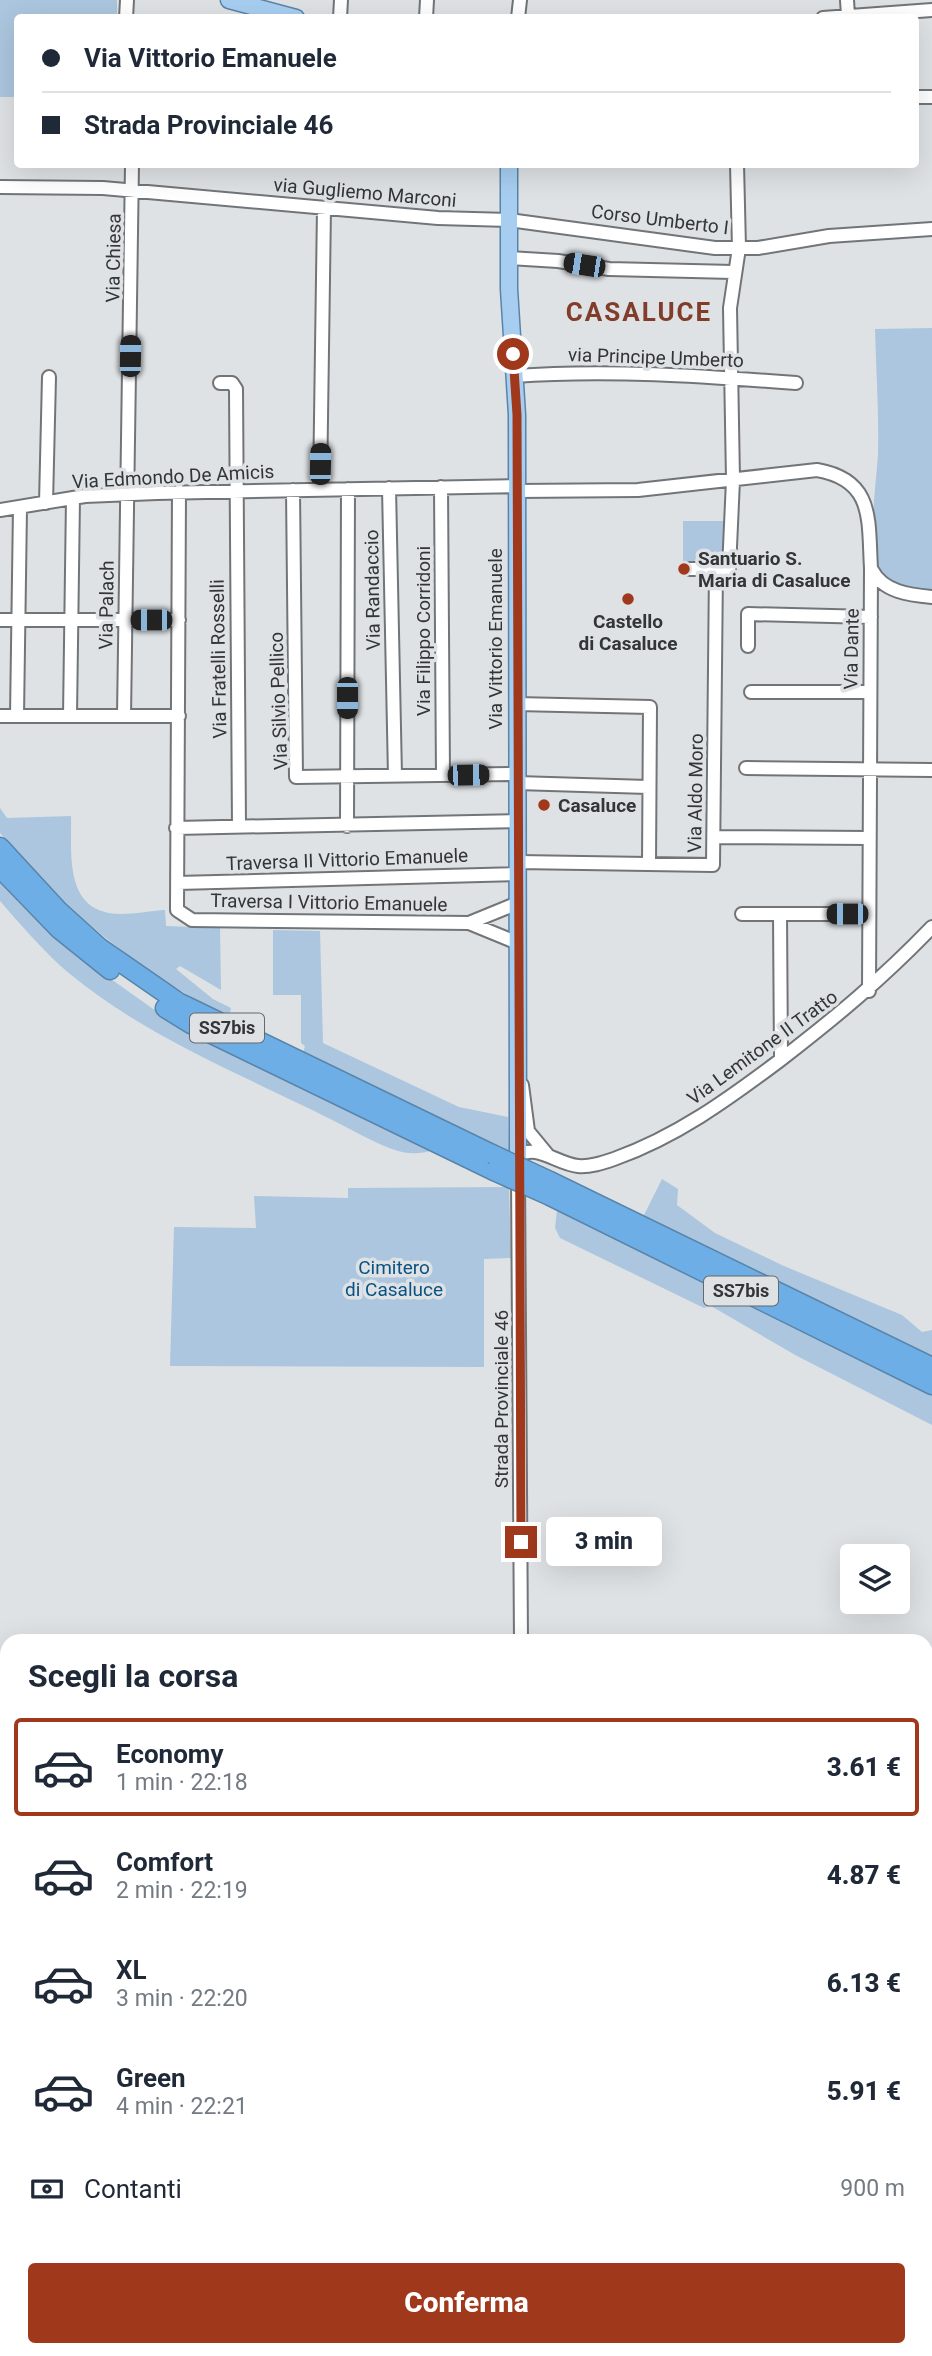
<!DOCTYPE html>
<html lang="it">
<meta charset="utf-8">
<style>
:root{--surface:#fff;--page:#f2f2f3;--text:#1f2937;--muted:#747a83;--line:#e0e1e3;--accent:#a0381c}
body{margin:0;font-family:Roboto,sans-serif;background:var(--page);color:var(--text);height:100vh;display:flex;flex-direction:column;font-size:26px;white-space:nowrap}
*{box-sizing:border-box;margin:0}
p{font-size:23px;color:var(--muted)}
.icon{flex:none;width:38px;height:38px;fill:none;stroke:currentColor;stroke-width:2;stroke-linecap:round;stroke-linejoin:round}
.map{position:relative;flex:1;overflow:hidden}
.panel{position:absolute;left:0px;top:1634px;width:933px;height:723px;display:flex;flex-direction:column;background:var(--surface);border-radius:21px 21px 0 0;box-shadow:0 7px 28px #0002}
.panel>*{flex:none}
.hud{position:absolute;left:14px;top:14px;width:905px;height:154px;border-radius:7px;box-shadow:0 7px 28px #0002;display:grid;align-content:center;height:154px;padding:0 28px;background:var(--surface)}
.fabs{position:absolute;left:840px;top:1544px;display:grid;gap:14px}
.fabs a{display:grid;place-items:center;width:70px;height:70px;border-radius:7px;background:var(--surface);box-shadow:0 7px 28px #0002;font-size:35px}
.end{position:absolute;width:32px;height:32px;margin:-16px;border:9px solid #a0381c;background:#fff;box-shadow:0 0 0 4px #fff}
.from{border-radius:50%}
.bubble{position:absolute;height:49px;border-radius:7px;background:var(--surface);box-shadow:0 7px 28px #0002;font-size:23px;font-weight:800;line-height:49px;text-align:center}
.car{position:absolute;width:21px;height:42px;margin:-21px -10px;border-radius:9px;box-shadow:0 0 5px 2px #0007;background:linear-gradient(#222 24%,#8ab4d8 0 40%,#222 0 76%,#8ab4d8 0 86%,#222 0)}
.hud b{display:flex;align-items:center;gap:24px;height:66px;font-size:26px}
.hud b+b{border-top:2px solid var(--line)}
.hud i{width:18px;height:18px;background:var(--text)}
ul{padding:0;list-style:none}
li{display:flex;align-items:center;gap:21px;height:98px;margin:0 14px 10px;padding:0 14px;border:4px solid transparent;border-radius:7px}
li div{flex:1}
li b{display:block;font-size:26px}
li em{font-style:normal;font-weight:800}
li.active{border-color:var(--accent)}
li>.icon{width:63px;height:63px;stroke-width:1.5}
h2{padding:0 28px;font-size:32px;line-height:84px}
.pay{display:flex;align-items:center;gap:18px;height:77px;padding:0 28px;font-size:26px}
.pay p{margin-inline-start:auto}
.primary-button{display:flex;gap:14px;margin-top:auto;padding:14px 28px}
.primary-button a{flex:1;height:80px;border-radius:7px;background:var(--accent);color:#fff;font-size:28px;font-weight:800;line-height:80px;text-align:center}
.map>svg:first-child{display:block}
.green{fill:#abc6de}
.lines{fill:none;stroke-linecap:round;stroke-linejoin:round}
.minor-casing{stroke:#727578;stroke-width:16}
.major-casing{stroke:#5984a9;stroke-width:19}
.highway-casing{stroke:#5984a9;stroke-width:21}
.minor{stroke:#fff;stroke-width:12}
.major{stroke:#a7cef1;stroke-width:16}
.highway{stroke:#6daee7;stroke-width:18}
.highway-bridge-casing{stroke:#5984a9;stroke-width:21;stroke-linecap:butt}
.highway-bridge{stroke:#6daee7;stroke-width:18}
.route{stroke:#a0381c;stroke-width:9}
.poi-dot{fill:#a0381c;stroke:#dee2e5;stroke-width:2.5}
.labels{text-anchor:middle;stroke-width:7;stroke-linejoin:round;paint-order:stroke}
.shield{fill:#dee2e5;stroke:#66696a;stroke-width:2}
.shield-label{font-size:18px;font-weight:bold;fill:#333536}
.street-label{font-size:19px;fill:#333536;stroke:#dee2e5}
.poi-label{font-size:19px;font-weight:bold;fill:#333536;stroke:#dee2e5;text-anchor:start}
.park-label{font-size:19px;fill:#0a5283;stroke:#dee2e5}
.district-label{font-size:26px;font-weight:bold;letter-spacing:2px;fill:#813c2a;stroke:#dee2e5}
</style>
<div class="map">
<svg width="932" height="2356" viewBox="0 0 932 2356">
<rect width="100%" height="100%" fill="#dee2e5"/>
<path class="green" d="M 0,0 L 117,0 L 117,17 L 18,18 L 17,97 L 0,97 Z
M 932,328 L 932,592 C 913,589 890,588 879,570 C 866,551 877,478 878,453 C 879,411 876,370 875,329 Z
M 683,521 L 726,521 L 722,561 L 715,565 L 683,563 Z
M 0,808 L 7,818 L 71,816 C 72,847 64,902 105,912 C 122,917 147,911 165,910 L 166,926 L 220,928 L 221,990 L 180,966 L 176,969 L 213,999 L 231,1008 L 229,1018 C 141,972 63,911 0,833 Z
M 0,879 L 94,967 L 156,1011 L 433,1150 C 408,1159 388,1148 365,1137 C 267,1084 156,1045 70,974 C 49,957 18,922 0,901 Z
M 273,930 L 320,931 L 323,1043 L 459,1107 L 508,1117 L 509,1152 L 303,1053 L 305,1046 L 301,1043 L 301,995 L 273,995 Z
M 662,1179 L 678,1189 L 677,1205 L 715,1233 L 784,1266 L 902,1315 L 922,1332 L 932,1330 L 932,1359 L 642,1219 Z
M 509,1187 L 511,1258 L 484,1259 L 484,1367 L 170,1366 L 174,1227 L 256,1228 L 254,1196 L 348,1198 L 348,1188 Z
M 557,1210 L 932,1395 L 932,1425 L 797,1356 L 711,1306 L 704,1308 L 560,1238 L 555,1228 Z
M 932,1908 L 932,2286 L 926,2294 L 926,1909 Z"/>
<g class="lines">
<g class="minor-casing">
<path id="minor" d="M 847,0 L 848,16
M 126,18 L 127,0
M 340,18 L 341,0
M 426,18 L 427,0
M 518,18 L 520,0
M 823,18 L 932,10
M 915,97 L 932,97
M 0,187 L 103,188 L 438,218 L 509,220 L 715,248 L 758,248 L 829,236 L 932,229
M 509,258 L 558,261 L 609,269 L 733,272
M 514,376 C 608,369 702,376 796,383
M 220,383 L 232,383 L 236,389 L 239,827
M 441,487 L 443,775
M 389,488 L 395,776
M 320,489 L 324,208
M 293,490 L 296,777 L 517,774
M 517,491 L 638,490 L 817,470 C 875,480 868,521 871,568 L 869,991
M 179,492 L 177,910 L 192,920 L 469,923 L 518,903
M 46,503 L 49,377
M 0,510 L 85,496 L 157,493 L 517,486
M 690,569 L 729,569 L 733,480 L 730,308 L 739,248 L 737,164
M 872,570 C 883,592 910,595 932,597
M 0,620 L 179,620
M 748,646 L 748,614 L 871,617
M 751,692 L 869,692
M 516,704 L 650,707 L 649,864
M 0,716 L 179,716
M 17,716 L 20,508
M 70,716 L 73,498
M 124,716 L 132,164
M 746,768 L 932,770
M 517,783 L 648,787
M 347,826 L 348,489
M 176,828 L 517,821
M 714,837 L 868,838
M 518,862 L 713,865 L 716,569
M 177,883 L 518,874
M 742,914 L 869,914
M 780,914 L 781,1059
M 469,923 L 518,943
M 522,1085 L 528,1131 L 547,1154
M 518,1156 C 536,1143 557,1164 578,1166 C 590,1167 602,1163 614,1159 C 676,1137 727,1100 779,1061 C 836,1017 882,979 932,927
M 518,1176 L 521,1642
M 0,2146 L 7,2145
M 527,2350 L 527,2356"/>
</g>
<g class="major-casing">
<path id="major" d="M 229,0 L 296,18
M 509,164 L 509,289 L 517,415 L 518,1156"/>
</g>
<g class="highway-casing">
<path id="highway" d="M 0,847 L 59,911 L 100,948 L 178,1002 L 492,1154
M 0,868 L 59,929 L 110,970
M 165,1008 L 191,1024 L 494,1171
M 552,1182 L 932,1367
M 550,1196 L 932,1385
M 926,2339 L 932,2331
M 912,2356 L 917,2350
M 931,2356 L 932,2354"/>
</g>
<use href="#minor" class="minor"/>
<use href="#major" class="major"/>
<use href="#highway" class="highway"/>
<g class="highway-bridge-casing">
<path id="highway-bridge" d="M 492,1154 L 552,1182
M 494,1171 L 550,1196"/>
</g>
<use href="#highway-bridge" class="highway-bridge"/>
</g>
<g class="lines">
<path class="route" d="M 513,354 L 517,415 L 521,1542"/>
</g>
<g class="poi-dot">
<circle cx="684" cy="569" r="7"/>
<circle cx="628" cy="599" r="7"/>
<circle cx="544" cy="805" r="7"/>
</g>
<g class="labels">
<g class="shield">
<rect x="190" y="1013.5" width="74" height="29" rx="5"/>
<rect x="704" y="1276.5" width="74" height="29" rx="5"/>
</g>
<g class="shield-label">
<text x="227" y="1034">SS7bis</text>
<text x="741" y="1297">SS7bis</text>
</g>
<g class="street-label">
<text transform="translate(365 192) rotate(5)" y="7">via Gugliemo Marconi</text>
<text transform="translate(660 219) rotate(7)" y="7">Corso Umberto I</text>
<text transform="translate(113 258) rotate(-89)" y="7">Via Chiesa</text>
<text transform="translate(656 357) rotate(2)" y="7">via Principe Umberto</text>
<text transform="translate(173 476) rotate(-3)" y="7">Via Edmondo De Amicis</text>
<text transform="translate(372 590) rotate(-91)" y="7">Via Randaccio</text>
<text transform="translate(106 605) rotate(-89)" y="7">Via Palach</text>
<text transform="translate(423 631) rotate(-90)" y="7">Via Filippo Corridoni</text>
<text transform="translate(495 639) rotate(-90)" y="7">Via Vittorio Emanuele</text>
<text transform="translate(851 649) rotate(-89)" y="7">Via Dante</text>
<text transform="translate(218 659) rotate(-91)" y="7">Via Fratelli Rosselli</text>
<text transform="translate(278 701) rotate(-92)" y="7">Via Silvio Pellico</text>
<text transform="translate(695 793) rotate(-89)" y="7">Via Aldo Moro</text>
<text transform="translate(347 859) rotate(-2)" y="7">Traversa II Vittorio Emanuele</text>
<text transform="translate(329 902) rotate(1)" y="7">Traversa I Vittorio Emanuele</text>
<text transform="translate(762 1047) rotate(-36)" y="7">Via Lemitone II Tratto</text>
<text transform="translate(501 1399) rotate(-90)" y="7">Strada Provinciale 46</text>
</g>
<g class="poi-label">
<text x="698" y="565">Santuario S.<tspan x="698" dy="22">Maria di Casaluce</tspan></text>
<text x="628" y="628" text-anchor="middle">Castello<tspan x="628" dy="22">di Casaluce</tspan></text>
<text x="558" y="812">Casaluce</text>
</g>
<g class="park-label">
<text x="394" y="1274">Cimitero<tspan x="394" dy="22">di Casaluce</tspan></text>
</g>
<g class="district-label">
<text x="639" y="321">CASALUCE</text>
</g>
</g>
</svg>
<div class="fabs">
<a><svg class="icon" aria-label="layers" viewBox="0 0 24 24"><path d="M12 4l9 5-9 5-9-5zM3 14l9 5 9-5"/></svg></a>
</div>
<i class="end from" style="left:513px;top:354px"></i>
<i class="end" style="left:521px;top:1542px"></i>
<div class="bubble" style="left:546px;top:1517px;width:116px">3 min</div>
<i class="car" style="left:584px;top:265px;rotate:279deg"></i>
<i class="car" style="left:130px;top:356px;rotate:1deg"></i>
<i class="car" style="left:320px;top:464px;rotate:1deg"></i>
<i class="car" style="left:151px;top:620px;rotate:270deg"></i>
<i class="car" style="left:347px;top:698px;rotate:180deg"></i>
<i class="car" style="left:468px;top:775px;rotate:89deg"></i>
<i class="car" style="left:847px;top:914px;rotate:270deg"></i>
<div class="hud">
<b><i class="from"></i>Via Vittorio Emanuele</b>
<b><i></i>Strada Provinciale 46</b>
</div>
<section class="panel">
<h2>Scegli la corsa</h2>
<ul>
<li class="active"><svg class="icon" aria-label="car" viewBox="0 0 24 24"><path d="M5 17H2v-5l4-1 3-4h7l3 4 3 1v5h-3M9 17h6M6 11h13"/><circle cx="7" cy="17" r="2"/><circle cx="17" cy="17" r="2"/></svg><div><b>Economy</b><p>1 min · 22:18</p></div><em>3.61 €</em></li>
<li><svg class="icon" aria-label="car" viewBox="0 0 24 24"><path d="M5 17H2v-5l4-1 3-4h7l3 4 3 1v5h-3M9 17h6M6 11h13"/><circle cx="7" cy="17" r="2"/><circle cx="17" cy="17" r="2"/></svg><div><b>Comfort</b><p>2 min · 22:19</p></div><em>4.87 €</em></li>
<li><svg class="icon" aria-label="car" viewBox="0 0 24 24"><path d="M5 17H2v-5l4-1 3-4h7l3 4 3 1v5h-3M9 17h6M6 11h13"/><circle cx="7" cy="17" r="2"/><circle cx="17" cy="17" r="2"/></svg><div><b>XL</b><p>3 min · 22:20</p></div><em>6.13 €</em></li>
<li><svg class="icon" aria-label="car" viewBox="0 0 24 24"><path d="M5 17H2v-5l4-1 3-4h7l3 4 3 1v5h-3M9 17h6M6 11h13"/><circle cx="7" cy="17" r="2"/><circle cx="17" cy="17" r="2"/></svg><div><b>Green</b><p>4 min · 22:21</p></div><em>5.91 €</em></li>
</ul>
<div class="pay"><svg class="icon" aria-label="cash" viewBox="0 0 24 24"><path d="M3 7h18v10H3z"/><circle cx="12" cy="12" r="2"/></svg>Contanti<p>900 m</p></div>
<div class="primary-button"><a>Conferma</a></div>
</section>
</div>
